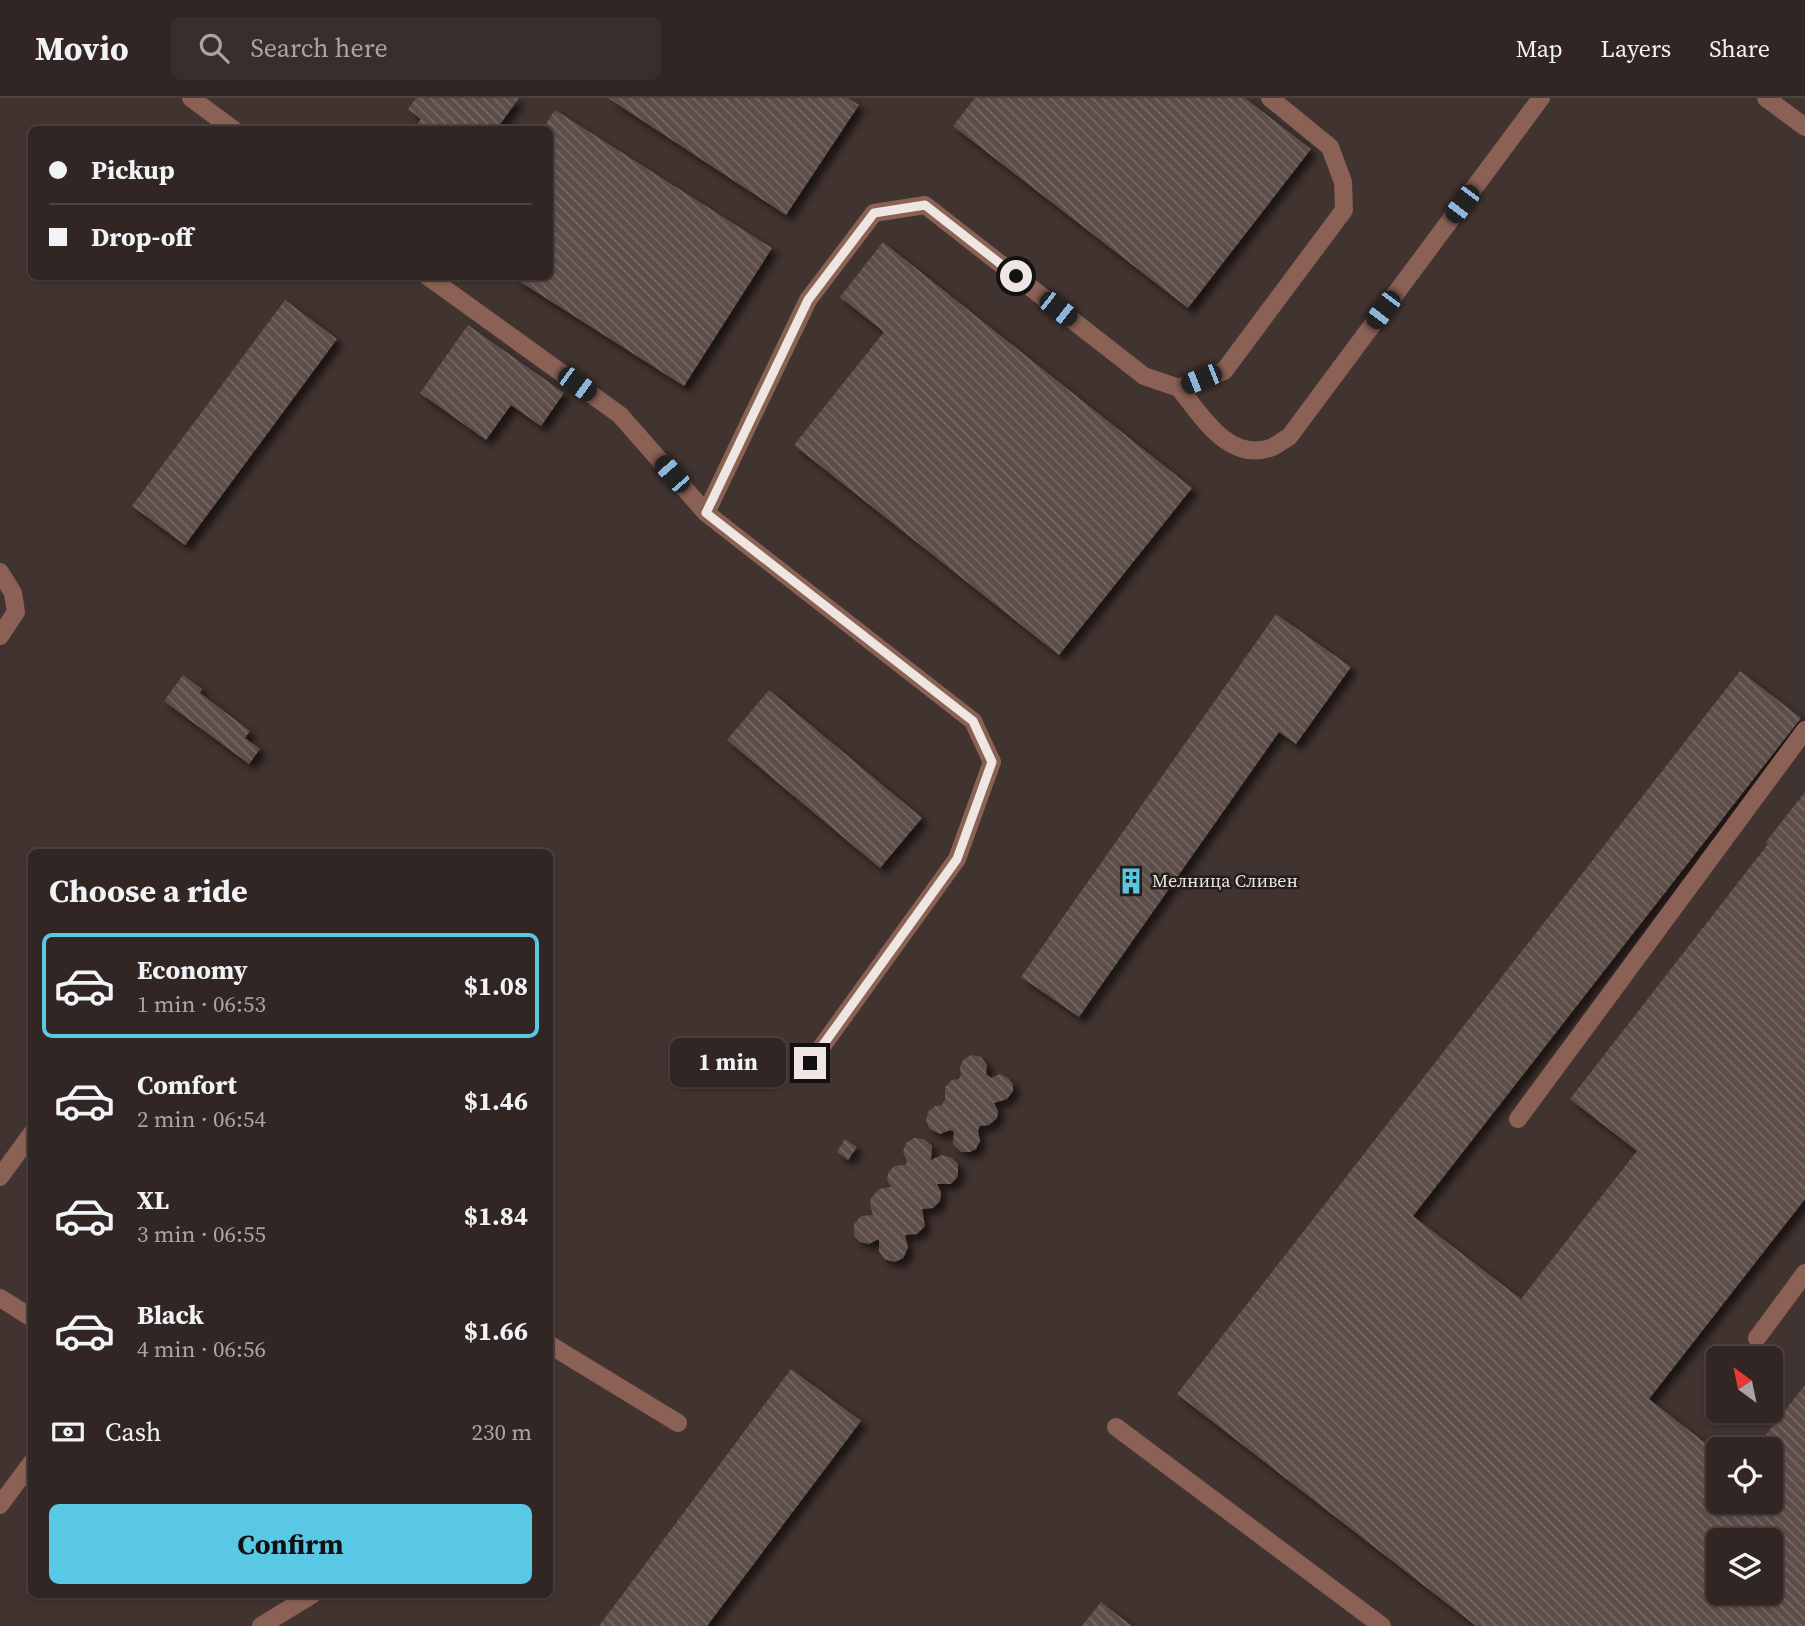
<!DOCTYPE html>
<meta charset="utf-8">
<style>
:root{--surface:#312623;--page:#392e2b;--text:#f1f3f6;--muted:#a8a5a6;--line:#4c4341;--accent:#59c8e5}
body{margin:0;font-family:"Source Serif 4",serif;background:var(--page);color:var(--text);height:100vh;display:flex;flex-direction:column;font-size:26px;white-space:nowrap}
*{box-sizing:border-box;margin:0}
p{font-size:23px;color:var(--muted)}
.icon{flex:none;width:38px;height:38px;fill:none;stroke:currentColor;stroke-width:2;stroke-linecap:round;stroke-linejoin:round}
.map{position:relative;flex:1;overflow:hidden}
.details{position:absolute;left:28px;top:751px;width:525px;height:749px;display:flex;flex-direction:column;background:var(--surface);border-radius:10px;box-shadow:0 2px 5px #0004,0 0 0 2px var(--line)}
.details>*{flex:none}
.hud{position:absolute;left:28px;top:28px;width:525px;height:154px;border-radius:10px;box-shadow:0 2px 5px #0004,0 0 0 2px var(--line);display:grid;align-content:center;height:154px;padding:0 21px;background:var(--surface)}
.needle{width:46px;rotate:327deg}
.controls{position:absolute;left:1706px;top:1248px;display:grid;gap:14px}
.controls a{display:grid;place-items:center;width:77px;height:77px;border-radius:10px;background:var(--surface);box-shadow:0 2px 5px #0004,0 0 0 2px var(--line);font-size:35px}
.end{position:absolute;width:32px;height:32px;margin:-16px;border:9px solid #efe6e3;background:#111;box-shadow:0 0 0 4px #111}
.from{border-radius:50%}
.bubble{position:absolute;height:49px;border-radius:10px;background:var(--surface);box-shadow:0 2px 5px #0004,0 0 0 2px var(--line);font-size:23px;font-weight:700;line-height:49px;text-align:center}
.car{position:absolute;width:21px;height:42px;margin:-21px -10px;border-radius:9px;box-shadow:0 0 5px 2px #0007;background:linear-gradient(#222 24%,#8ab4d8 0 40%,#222 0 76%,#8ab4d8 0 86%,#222 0)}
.hud b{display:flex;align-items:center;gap:24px;height:66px;font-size:26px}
.hud b+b{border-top:2px solid var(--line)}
.hud i{width:18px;height:18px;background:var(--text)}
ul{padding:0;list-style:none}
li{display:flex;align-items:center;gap:21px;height:105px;margin:0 14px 10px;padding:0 7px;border:4px solid transparent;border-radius:10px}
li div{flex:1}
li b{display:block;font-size:26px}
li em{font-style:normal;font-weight:700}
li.selected{border-color:var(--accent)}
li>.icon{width:63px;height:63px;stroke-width:1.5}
h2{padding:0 21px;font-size:32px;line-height:84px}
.pay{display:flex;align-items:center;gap:18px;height:77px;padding:0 21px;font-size:26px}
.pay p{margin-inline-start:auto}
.cta{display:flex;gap:14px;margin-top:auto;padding:14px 21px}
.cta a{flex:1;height:80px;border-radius:10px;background:var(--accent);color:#111;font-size:28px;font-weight:700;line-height:80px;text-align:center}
header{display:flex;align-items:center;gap:42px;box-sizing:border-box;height:98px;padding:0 35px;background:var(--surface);border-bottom:2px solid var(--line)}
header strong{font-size:33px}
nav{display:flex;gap:38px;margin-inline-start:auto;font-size:24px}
.search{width:490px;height:63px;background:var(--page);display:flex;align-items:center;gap:18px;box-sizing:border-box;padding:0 24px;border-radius:10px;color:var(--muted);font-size:26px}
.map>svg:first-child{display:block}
.building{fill:url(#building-back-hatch);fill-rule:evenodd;filter:url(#shadow)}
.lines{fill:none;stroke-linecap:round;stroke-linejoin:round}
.service{stroke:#8a6154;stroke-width:18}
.minor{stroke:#8a6154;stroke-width:18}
.route{stroke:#efe6e3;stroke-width:9}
.labels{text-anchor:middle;stroke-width:5;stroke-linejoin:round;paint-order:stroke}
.poi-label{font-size:18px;fill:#efe6e3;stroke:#231d1b;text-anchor:start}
</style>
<header>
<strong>Movio</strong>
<div class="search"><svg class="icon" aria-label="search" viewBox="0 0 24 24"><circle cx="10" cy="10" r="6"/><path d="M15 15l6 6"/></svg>Search here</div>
<nav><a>Map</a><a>Layers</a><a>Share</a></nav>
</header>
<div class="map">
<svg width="1805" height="1528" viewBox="0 0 1805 1528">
<defs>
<pattern id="building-back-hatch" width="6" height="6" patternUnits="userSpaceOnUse" patternTransform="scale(1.75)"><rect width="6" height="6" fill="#5d4e49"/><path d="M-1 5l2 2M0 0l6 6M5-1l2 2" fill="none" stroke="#756863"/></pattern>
<filter id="shadow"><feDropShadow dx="6" dy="6" stdDeviation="3.5" flood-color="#0009"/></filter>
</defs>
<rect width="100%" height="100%" fill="#41332f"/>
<path class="building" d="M 416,0 L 519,0 L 496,32 L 413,32 L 421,21 L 408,11 Z
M 608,0 L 848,0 L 859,7 L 786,117 Z
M 975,0 L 1245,0 L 1311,51 L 1188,210 L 953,28 Z
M 555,12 L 772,150 L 684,288 L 511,178 L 550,178 L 550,32 L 542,32 Z
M 883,144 L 1192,390 L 1059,557 L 794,347 L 884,234 L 840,199 Z
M 285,202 L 337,241 L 185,447 L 132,408 Z
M 468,227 L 564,295 L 541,328 L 511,307 L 486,342 L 420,295 Z
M 1276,516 L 1351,569 L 1296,646 L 1279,634 L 1079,919 L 1021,879 Z
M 1740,573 L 1801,620 L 1413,1118 L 1521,1201 L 1637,1053 L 1570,1001 L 1768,746 L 1766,744 L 1805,694 L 1805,1101 L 1649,1301 L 1718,1355 L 1718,1404 L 1771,1404 L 1771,1351 L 1755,1351 L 1805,1287 L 1805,1528 L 1476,1528 L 1177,1296 ZM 1718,1442 L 1771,1442 L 1771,1494 L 1718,1494 Z
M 183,577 L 202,591 L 200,595 L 250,633 L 245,640 L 260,651 L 249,666 L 164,603 Z
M 769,592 L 922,720 L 880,770 L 727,642 Z
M 972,957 L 981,959 L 987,967 L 986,976 L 991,980 L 1000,976 L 1008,980 L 1013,986 L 1013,993 L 1007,1001 L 994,1005 L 998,1013 L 997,1020 L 989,1027 L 980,1028 L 978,1032 L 980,1043 L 976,1051 L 970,1054 L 961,1054 L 953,1046 L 954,1034 L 950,1032 L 940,1036 L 930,1031 L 926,1023 L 928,1014 L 935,1008 L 942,1007 L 945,1002 L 945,989 L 952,982 L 959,981 L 961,977 L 960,969 L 964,961 Z
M 914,1040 L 924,1041 L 932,1048 L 931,1062 L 942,1057 L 952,1060 L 958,1066 L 958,1078 L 951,1086 L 937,1086 L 941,1094 L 940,1103 L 933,1110 L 922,1111 L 925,1128 L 917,1136 L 905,1137 L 908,1150 L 903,1160 L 895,1164 L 884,1161 L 879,1153 L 879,1141 L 869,1146 L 860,1144 L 854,1137 L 854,1126 L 861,1118 L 873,1117 L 870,1107 L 871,1100 L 879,1091 L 891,1089 L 887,1082 L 888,1075 L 894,1068 L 905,1067 L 907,1064 L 903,1054 L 906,1045 Z
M 845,1041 L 857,1049 L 848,1062 L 837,1054 Z
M 791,1271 L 861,1323 L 707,1528 L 599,1528 Z
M 1101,1504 L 1132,1528 L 1082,1528 Z"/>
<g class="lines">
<path class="service" d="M 191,0 L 234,32
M 427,178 L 620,317 L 706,415 L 973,623 L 992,664 L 957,761 L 810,965
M 1179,290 C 1201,317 1228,364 1270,350 C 1276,348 1283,342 1289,339 L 1541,0
M 706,415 L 808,202 L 874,115 L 925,107 L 1144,278 L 1179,290 L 1224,273 L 1344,112 L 1343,84 L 1330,49 L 1270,0
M 1518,1021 L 1805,632
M 1757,1240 L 1805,1175
M 1116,1329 L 1382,1528"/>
<path class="minor" d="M 1766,0 L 1805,29
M 0,474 L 13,495 L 16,514 L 0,538
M 0,1079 L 32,1035
M 0,1200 L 32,1220
M 550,1247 L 678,1325
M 0,1407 L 32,1364
M 261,1528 L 313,1496"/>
</g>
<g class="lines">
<path class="route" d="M 810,965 L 957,761 L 992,664 L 973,623 L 706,415 L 808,202 L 874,115 L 925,107 L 1016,178"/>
</g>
<defs>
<g id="building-bare" transform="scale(2.1)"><path d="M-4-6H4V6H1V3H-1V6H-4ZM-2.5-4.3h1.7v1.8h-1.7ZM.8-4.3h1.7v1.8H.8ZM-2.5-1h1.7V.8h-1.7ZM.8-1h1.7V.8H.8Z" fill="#59c8e5" stroke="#231d1b" stroke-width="2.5" paint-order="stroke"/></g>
</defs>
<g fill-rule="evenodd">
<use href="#building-bare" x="1131" y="783"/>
</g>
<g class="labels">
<g class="poi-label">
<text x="1152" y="789">Мелница Сливен</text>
</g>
</g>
</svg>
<div class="controls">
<a><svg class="needle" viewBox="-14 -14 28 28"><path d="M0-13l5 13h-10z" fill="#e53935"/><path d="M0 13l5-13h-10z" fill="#a8a5a6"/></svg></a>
<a><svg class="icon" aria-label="locate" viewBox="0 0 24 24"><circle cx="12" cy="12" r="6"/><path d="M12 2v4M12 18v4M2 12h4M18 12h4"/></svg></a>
<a><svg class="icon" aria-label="layers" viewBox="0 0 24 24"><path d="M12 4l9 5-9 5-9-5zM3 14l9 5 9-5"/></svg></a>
</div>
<i class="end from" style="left:1016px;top:178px"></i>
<i class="end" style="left:810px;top:965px"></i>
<div class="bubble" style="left:670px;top:940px;width:116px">1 min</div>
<i class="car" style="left:1462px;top:106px;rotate:217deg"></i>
<i class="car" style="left:1058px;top:211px;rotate:128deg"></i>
<i class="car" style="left:1383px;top:212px;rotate:217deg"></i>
<i class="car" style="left:1201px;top:281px;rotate:248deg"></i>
<i class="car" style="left:577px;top:286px;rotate:126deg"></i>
<i class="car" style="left:672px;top:376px;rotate:319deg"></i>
<div class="hud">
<b><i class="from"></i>Pickup</b>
<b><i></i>Drop-off</b>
</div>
<section class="details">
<h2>Choose a ride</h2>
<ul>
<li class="selected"><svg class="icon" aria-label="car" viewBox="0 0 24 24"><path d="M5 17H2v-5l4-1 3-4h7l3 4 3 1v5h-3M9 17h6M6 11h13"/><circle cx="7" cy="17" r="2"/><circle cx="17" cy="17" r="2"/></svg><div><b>Economy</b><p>1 min · 06:53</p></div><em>$1.08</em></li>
<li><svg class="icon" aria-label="car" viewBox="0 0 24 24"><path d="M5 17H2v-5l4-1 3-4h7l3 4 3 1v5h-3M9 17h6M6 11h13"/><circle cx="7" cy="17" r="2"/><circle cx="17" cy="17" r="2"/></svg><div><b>Comfort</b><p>2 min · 06:54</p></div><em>$1.46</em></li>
<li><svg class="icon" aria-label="car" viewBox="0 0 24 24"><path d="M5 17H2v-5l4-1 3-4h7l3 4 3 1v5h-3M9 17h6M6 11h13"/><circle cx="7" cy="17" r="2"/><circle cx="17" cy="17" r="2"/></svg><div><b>XL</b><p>3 min · 06:55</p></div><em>$1.84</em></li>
<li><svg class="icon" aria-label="car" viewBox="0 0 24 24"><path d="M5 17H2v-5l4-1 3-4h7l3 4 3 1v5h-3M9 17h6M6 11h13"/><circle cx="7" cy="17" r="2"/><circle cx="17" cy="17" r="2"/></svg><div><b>Black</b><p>4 min · 06:56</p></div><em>$1.66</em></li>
</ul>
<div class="pay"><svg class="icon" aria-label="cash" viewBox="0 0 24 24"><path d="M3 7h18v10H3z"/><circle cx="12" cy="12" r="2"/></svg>Cash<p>230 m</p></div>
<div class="cta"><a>Confirm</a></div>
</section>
</div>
